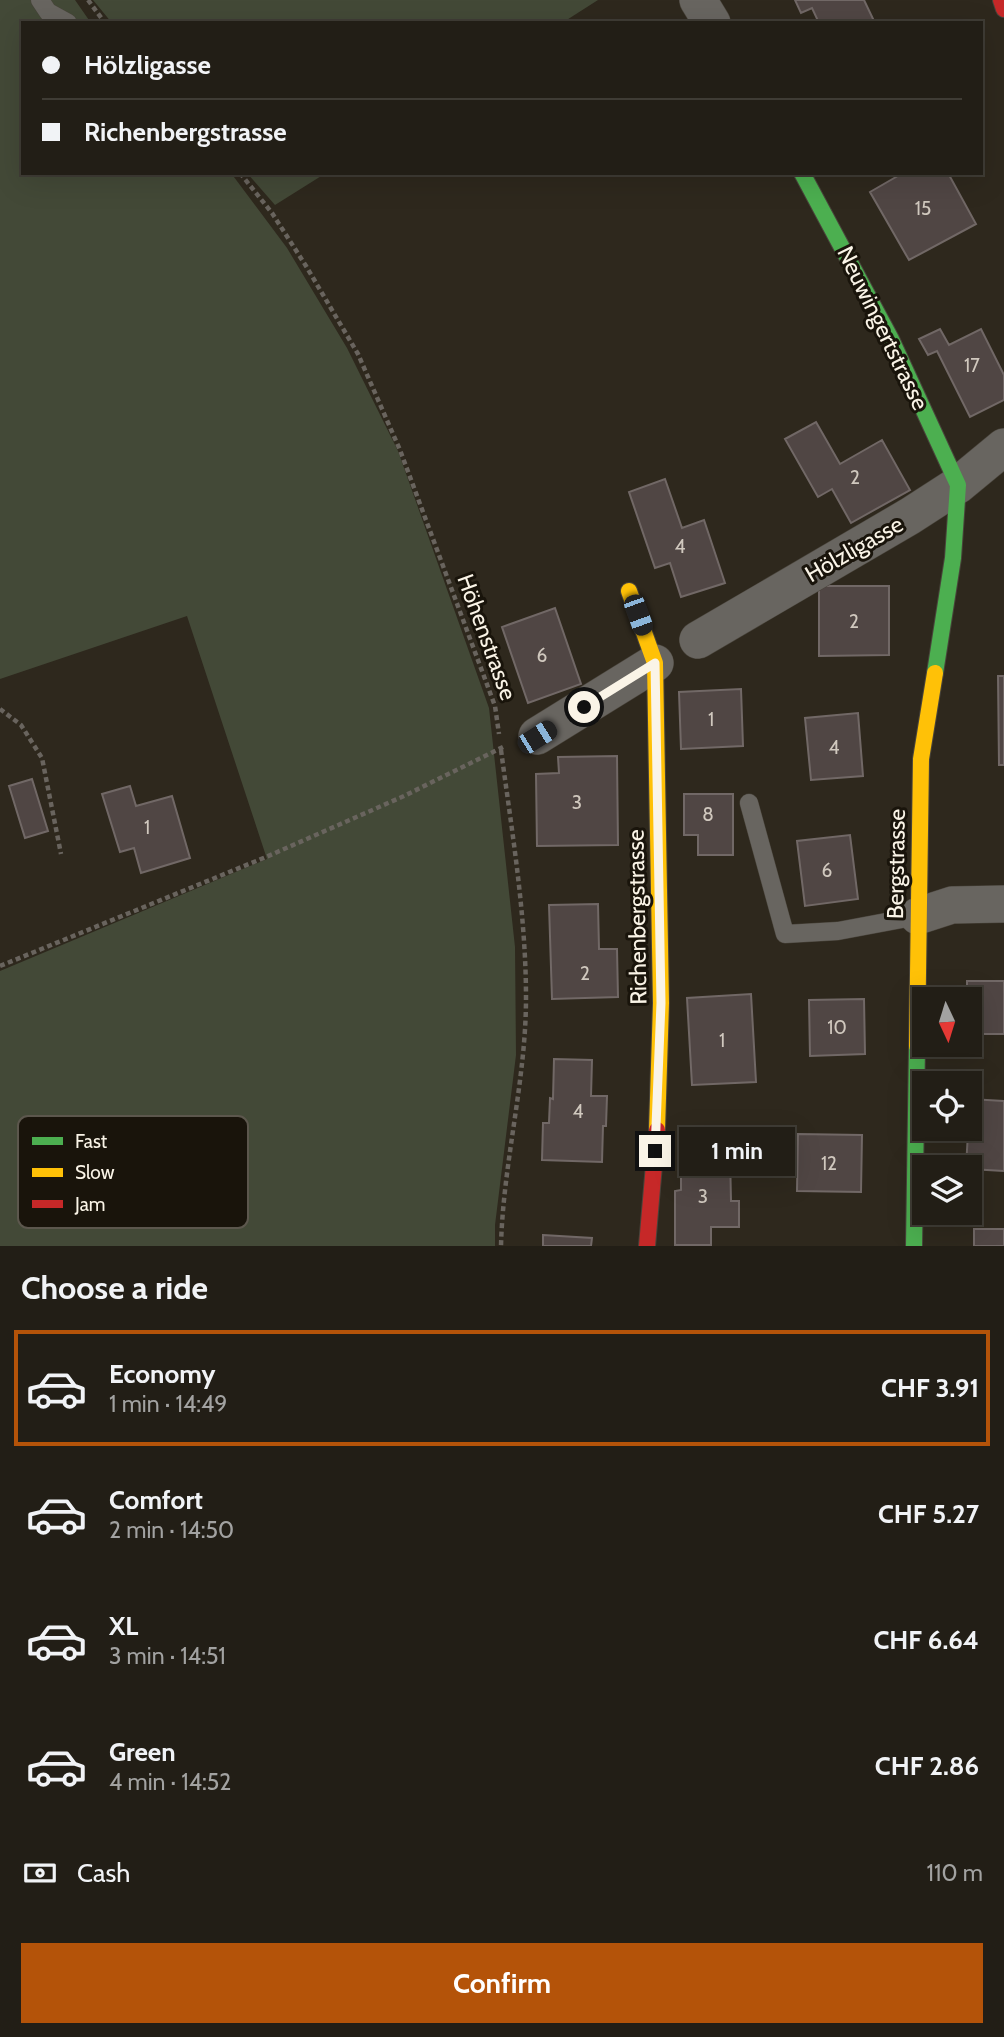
<!DOCTYPE html>
<meta charset="utf-8">
<style>
:root{--surface:#221e16;--page:#2a271f;--text:#f1f3f6;--muted:#a2a2a1;--line:#3f3c35;--accent:#b45309}
body{margin:0;font-family:Cabin,sans-serif;background:var(--page);color:var(--text);height:100vh;display:flex;flex-direction:column;font-size:26px;white-space:nowrap}
*{box-sizing:border-box;margin:0}
p{font-size:23px;color:var(--muted)}
.icon{flex:none;width:38px;height:38px;fill:none;stroke:currentColor;stroke-width:2;stroke-linecap:round;stroke-linejoin:round}
.map{position:relative;height:1246px;overflow:hidden}
.details{display:flex;flex-direction:column;background:var(--surface);flex:1}
.details>*{flex:none}
.guide{position:absolute;left:21px;top:21px;width:962px;height:154px;border-radius:0px;box-shadow:0 7px 28px #0002,0 0 0 2px var(--line);display:grid;align-content:center;height:154px;padding:0 21px;background:var(--surface)}
.needle{width:46px;rotate:176deg}
.buttons{position:absolute;left:912px;top:987px;display:grid;gap:14px}
.buttons a{display:grid;place-items:center;width:70px;height:70px;border-radius:0px;background:var(--surface);box-shadow:0 7px 28px #0002,0 0 0 2px var(--line);font-size:35px}
.end{position:absolute;width:32px;height:32px;margin:-16px;border:9px solid #faf4e7;background:#111;box-shadow:0 0 0 4px #111}
.from{border-radius:50%}
.bubble{position:absolute;height:49px;border-radius:0px;background:var(--surface);box-shadow:0 7px 28px #0002,0 0 0 2px var(--line);font-size:23px;font-weight:800;line-height:49px;text-align:center}
.car{position:absolute;width:21px;height:42px;margin:-21px -10px;border-radius:9px;box-shadow:0 0 5px 2px #0007;background:linear-gradient(#222 24%,#8ab4d8 0 40%,#222 0 76%,#8ab4d8 0 86%,#222 0)}
.guide b{display:flex;align-items:center;gap:24px;height:66px;font-size:26px}
.guide b+b{border-top:2px solid var(--line)}
.guide i{width:18px;height:18px;background:var(--text)}
ul{padding:0;list-style:none}
li{display:flex;align-items:center;gap:21px;height:116px;margin:0 14px 10px;padding:0 7px;border:4px solid transparent;border-radius:0px}
li div{flex:1}
li b{display:block;font-size:26px}
li em{font-style:normal;font-weight:800}
li.active{border-color:var(--accent)}
li>.icon{width:63px;height:63px;stroke-width:1.5}
h2{padding:0 21px;font-size:32px;line-height:84px}
.pay{display:flex;align-items:center;gap:18px;height:77px;padding:0 21px;font-size:26px}
.pay p{margin-inline-start:auto}
.action{display:flex;gap:14px;margin-top:auto;padding:14px 21px}
.action a{flex:1;height:80px;border-radius:0px;background:var(--accent);color:#fff;font-size:28px;font-weight:800;line-height:80px;text-align:center}
.map>svg:first-child{display:block}
.green{fill:#434937}
.building{fill:#504644;stroke:#716866;stroke-width:2}
.lines{fill:none;stroke-linecap:round;stroke-linejoin:round}
.lane-casing{stroke:#49443b;stroke-width:19}
.street-casing{stroke:#49443b;stroke-width:38}
.fast-casing{stroke:#49443b;stroke-width:18}
.slow-casing{stroke:#49443b;stroke-width:18}
.jam-casing{stroke:#49443b;stroke-width:18}
.path{stroke:#69645e;stroke-width:4.5;stroke-dasharray:5 3.5;stroke-linecap:butt}
.lane{stroke:#686560;stroke-width:18}
.street{stroke:#686560;stroke-width:37}
.fast{stroke:#4caf50;stroke-width:16}
.slow{stroke:#ffc107;stroke-width:16}
.jam{stroke:#c62828;stroke-width:16}
.route{stroke:#faf4e7;stroke-width:9}
.labels{text-anchor:middle;stroke-width:6;stroke-linejoin:round;paint-order:stroke}
.number-label{font-size:19px;fill:#d0c8be}
.street-label{font-size:23px;fill:#faf4e7;stroke:#19140b}
.key{fill:#19140b;stroke:#5c574d;stroke-width:2}
.key-label{font-size:19px;fill:#faf4e7}
</style>
<div class="map">
<svg width="1004" height="1246" viewBox="0 0 1004 1246">
<rect width="100%" height="100%" fill="#2e281d"/>
<path class="green" d="M 0,0 L 75,0 L 91,23 L 23,23 L 23,173 L 231,173 L 287,248 L 347,348 L 398,451 L 489,708 L 515,947 L 516,1055 L 495,1225 L 495,1246 L 0,1246 L 0,971 L 267,859 L 187,616 L 0,679 Z
M 93,0 L 598,0 L 562,23 L 112,23 Z
M 247,173 L 326,173 L 275,205 Z"/>
<path class="building" d="M 795,0 L 864,0 L 875,23 L 819,23 L 812,8 L 801,13 Z
M 903,173 L 948,173 L 976,224 L 909,260 L 870,192 Z
M 940,329 L 949,345 L 981,329 L 1004,375 L 1004,400 L 970,417 L 937,351 L 928,355 L 919,339 Z
M 816,422 L 840,464 L 882,440 L 910,490 L 851,523 L 832,489 L 818,497 L 785,439 Z
M 665,479 L 682,528 L 704,520 L 725,583 L 681,597 L 670,563 L 655,568 L 629,492 Z
M 819,586 L 889,586 L 889,655 L 819,656 Z
M 555,608 L 581,684 L 528,703 L 502,627 Z
M 998,676 L 1004,676 L 1004,765 L 999,765 Z
M 741,689 L 743,746 L 681,749 L 679,692 Z
M 858,713 L 863,776 L 811,780 L 805,718 Z
M 617,756 L 618,845 L 537,846 L 536,774 L 559,773 L 558,757 Z
M 32,779 L 48,831 L 25,838 L 9,786 Z
M 130,786 L 136,806 L 172,796 L 190,858 L 141,873 L 134,848 L 120,852 L 102,794 Z
M 684,794 L 733,794 L 733,855 L 698,855 L 698,835 L 684,835 Z
M 850,835 L 858,899 L 805,906 L 797,841 Z
M 598,904 L 599,949 L 617,949 L 618,997 L 552,999 L 549,905 Z
M 967,981 L 1004,981 L 1004,1034 L 970,1034 L 970,999 L 967,999 Z
M 751,994 L 756,1082 L 692,1085 L 687,998 Z
M 864,999 L 865,1054 L 810,1056 L 809,1000 Z
M 554,1059 L 592,1060 L 591,1096 L 607,1096 L 606,1126 L 603,1126 L 602,1162 L 542,1160 L 543,1123 L 549,1123 L 550,1098 L 553,1099 Z
M 970,1099 L 1004,1101 L 1004,1171 L 970,1169 L 970,1167 L 966,1167 Z
M 798,1134 L 862,1135 L 861,1192 L 797,1191 Z
M 681,1154 L 730,1154 L 731,1201 L 739,1201 L 739,1227 L 711,1227 L 711,1245 L 675,1245 L 675,1191 L 681,1190 Z
M 974,1229 L 1004,1229 L 1004,1246 L 974,1246 Z
M 543,1235 L 592,1238 L 591,1246 L 543,1246 Z"/>
<g class="lines">
<g class="lane-casing">
<path id="lane" d="M 40,0 L 48,12 L 68,23
M 749,803 L 785,934 L 838,931 L 918,916"/>
</g>
<g class="street-casing">
<path id="street" d="M 698,0 L 712,23
M 698,640 L 910,516 L 958,485 L 1004,447
M 537,736 L 655,663
M 918,916 L 952,905 L 1004,904"/>
</g>
<g class="fast-casing">
<path id="fast" d="M 802,173 L 891,339 L 958,485 L 953,558 L 935,673
M 914,1246 L 917,1046"/>
</g>
<g class="slow-casing">
<path id="slow" d="M 629,591 L 655,663 L 661,1003 L 657,1130
M 917,1046 L 921,759 L 935,673"/>
</g>
<g class="jam-casing">
<path id="jam" d="M 1001,0 L 1004,9
M 647,1246 L 657,1130"/>
</g>
<path class="path" d="M 88,0 L 105,23
M 240,173 L 272,213 L 306,266 L 358,354 L 400,450 L 495,706 L 499,734
M 0,709 L 21,725 L 42,758 L 61,854
M 501,750 C 512,832 526,915 526,998 C 526,1081 503,1163 501,1246
M 0,966 L 266,857 L 404,796 L 503,747"/>
<use href="#lane" class="lane"/>
<use href="#street" class="street"/>
<use href="#fast" class="fast"/>
<use href="#slow" class="slow"/>
<use href="#jam" class="jam"/>
</g>
<g class="lines">
<path class="route" d="M 584,707 L 655,663 L 661,1003 L 655,1151"/>
</g>
<g class="labels">
<g class="number-label">
<text x="923" y="215">15</text>
<text x="972" y="372">17</text>
<text x="855" y="484">2</text>
<text x="680" y="553">4</text>
<text x="854" y="628">2</text>
<text x="542" y="662">6</text>
<text x="711" y="726">1</text>
<text x="834" y="754">4</text>
<text x="577" y="809">3</text>
<text x="708" y="821">8</text>
<text x="147" y="834">1</text>
<text x="827" y="877">6</text>
<text x="585" y="980">2</text>
<text x="837" y="1034">10</text>
<text x="722" y="1047">1</text>
<text x="578" y="1118">4</text>
<text x="829" y="1170">12</text>
<text x="703" y="1203">3</text>
</g>
<g class="street-label">
<text transform="translate(883 328) rotate(64)" y="8">Neuwingertstrasse</text>
<text transform="translate(854 549) rotate(-30)" y="8">Hölzligasse</text>
<text transform="translate(487 637) rotate(70)" y="8">Höhenstrasse</text>
<text transform="translate(896 864) rotate(-89)" y="8">Bergstrasse</text>
<text transform="translate(637 917) rotate(-91)" y="8">Richenbergstrasse</text>
</g>
</g>
<rect x="18" y="1116" width="230" height="112" rx="10" class="key"/>
<rect x="32" y="1137" width="31" height="8" fill="#4caf50"/>
<rect x="32" y="1168" width="31" height="9" fill="#ffc107"/>
<rect x="32" y="1200" width="31" height="8" fill="#c62828"/>
<g class="key-label">
<text x="75" y="1148">Fast</text>
<text x="75" y="1179">Slow</text>
<text x="75" y="1211">Jam</text>
</g>
</svg>
<div class="buttons">
<a><svg class="needle" viewBox="-14 -14 28 28"><path d="M0-13l5 13h-10z" fill="#e53935"/><path d="M0 13l5-13h-10z" fill="#a2a2a1"/></svg></a>
<a><svg class="icon" aria-label="locate" viewBox="0 0 24 24"><circle cx="12" cy="12" r="6"/><path d="M12 2v4M12 18v4M2 12h4M18 12h4"/></svg></a>
<a><svg class="icon" aria-label="layers" viewBox="0 0 24 24"><path d="M12 4l9 5-9 5-9-5zM3 14l9 5 9-5"/></svg></a>
</div>
<i class="end from" style="left:584px;top:707px"></i>
<i class="end" style="left:655px;top:1151px"></i>
<div class="bubble" style="left:679px;top:1127px;width:116px">1 min</div>
<i class="car" style="left:638px;top:615px;rotate:160deg"></i>
<i class="car" style="left:537px;top:737px;rotate:58deg"></i>
<div class="guide">
<b><i class="from"></i>Hölzligasse</b>
<b><i></i>Richenbergstrasse</b>
</div>
</div>
<section class="details">
<h2>Choose a ride</h2>
<ul>
<li class="active"><svg class="icon" aria-label="car" viewBox="0 0 24 24"><path d="M5 17H2v-5l4-1 3-4h7l3 4 3 1v5h-3M9 17h6M6 11h13"/><circle cx="7" cy="17" r="2"/><circle cx="17" cy="17" r="2"/></svg><div><b>Economy</b><p>1 min · 14:49</p></div><em>CHF 3.91</em></li>
<li><svg class="icon" aria-label="car" viewBox="0 0 24 24"><path d="M5 17H2v-5l4-1 3-4h7l3 4 3 1v5h-3M9 17h6M6 11h13"/><circle cx="7" cy="17" r="2"/><circle cx="17" cy="17" r="2"/></svg><div><b>Comfort</b><p>2 min · 14:50</p></div><em>CHF 5.27</em></li>
<li><svg class="icon" aria-label="car" viewBox="0 0 24 24"><path d="M5 17H2v-5l4-1 3-4h7l3 4 3 1v5h-3M9 17h6M6 11h13"/><circle cx="7" cy="17" r="2"/><circle cx="17" cy="17" r="2"/></svg><div><b>XL</b><p>3 min · 14:51</p></div><em>CHF 6.64</em></li>
<li><svg class="icon" aria-label="car" viewBox="0 0 24 24"><path d="M5 17H2v-5l4-1 3-4h7l3 4 3 1v5h-3M9 17h6M6 11h13"/><circle cx="7" cy="17" r="2"/><circle cx="17" cy="17" r="2"/></svg><div><b>Green</b><p>4 min · 14:52</p></div><em>CHF 2.86</em></li>
</ul>
<div class="pay"><svg class="icon" aria-label="cash" viewBox="0 0 24 24"><path d="M3 7h18v10H3z"/><circle cx="12" cy="12" r="2"/></svg>Cash<p>110 m</p></div>
<div class="action"><a>Confirm</a></div>
</section>
